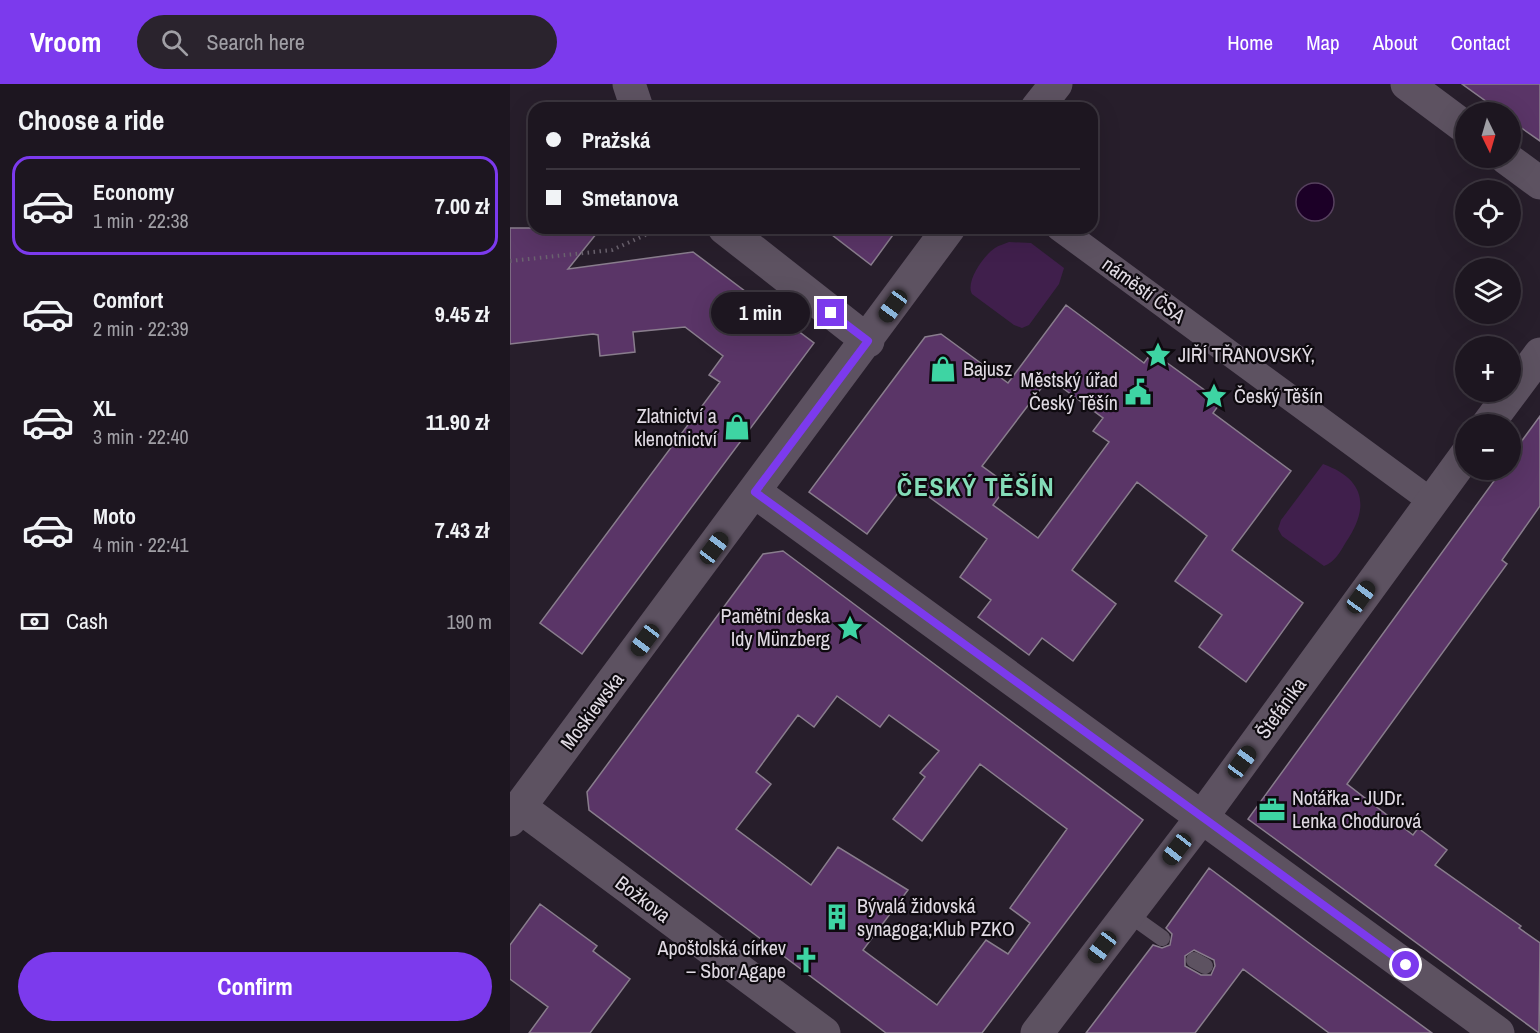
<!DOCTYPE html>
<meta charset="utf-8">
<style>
:root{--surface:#1d1620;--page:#2a232d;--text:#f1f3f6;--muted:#a09fa5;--line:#3b353e;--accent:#7c3aed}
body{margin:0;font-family:"Archivo Narrow",sans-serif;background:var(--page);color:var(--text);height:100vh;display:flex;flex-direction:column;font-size:22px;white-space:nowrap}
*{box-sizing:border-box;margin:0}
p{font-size:20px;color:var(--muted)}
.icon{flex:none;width:33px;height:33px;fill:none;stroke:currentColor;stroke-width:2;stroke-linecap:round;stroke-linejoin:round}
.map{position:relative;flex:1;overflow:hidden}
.details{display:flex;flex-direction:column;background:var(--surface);width:510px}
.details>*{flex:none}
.top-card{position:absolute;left:18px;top:18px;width:570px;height:132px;border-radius:18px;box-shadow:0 6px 24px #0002,0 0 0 2px var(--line);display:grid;align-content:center;height:132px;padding:0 18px;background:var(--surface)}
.needle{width:39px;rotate:175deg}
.tools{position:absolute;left:945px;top:18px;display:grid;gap:12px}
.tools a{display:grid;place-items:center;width:66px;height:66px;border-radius:50%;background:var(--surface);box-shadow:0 6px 24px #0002,0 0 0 2px var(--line);font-size:30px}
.end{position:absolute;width:27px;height:27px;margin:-14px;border:8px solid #7c3aed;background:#fff;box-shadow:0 0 0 3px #fff}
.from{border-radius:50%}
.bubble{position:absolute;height:42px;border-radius:21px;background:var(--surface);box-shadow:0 6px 24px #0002,0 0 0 2px var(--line);font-size:20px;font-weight:800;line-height:42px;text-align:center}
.car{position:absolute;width:18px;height:36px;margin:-18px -9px;border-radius:8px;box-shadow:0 0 4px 2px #0007;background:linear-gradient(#222 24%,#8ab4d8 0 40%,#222 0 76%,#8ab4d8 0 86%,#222 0)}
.top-card b{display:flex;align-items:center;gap:21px;height:57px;font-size:22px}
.top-card b+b{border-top:2px solid var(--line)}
.top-card i{width:15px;height:15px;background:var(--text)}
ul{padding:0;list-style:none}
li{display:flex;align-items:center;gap:18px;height:99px;margin:0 12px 9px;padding:0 6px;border:3px solid transparent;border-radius:18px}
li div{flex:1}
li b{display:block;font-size:22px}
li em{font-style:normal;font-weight:800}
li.current{border-color:var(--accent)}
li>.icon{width:54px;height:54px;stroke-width:1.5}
h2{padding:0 18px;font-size:27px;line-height:72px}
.pay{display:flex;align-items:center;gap:15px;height:66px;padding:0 18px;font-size:22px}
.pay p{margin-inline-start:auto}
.button{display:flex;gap:12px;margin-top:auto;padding:12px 18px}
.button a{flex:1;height:69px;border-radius:36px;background:var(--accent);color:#fff;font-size:24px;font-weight:800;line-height:69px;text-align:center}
header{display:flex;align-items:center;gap:36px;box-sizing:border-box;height:84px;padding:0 30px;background:var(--accent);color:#fff}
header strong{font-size:28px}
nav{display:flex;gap:33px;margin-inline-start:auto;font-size:21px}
.search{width:420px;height:54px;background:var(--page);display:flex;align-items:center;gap:15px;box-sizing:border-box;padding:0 21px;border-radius:33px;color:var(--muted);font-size:22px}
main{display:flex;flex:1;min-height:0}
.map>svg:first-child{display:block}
.green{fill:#401f4c}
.water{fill:#1c0027;stroke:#57415f;stroke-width:1.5}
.building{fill:#5a3567;stroke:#897d8d;stroke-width:1.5;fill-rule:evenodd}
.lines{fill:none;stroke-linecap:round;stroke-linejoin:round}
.path{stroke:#6b636f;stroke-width:4;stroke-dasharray:1.5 4.5;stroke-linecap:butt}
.service{stroke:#5d5261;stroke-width:16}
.pedestrian{stroke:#5d5261;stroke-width:26}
.minor{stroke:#5d5261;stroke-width:33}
.route{stroke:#7c3aed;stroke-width:8}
.labels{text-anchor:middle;stroke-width:4.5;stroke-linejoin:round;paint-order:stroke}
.street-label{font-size:20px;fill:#e0dae3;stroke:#0e0a0f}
.poi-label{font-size:20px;fill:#e0dae3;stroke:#0e0a0f;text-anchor:start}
.district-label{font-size:26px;font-weight:bold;letter-spacing:1.5px;fill:#84dcb8;stroke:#0e0a0f}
</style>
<header>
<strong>Vroom</strong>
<div class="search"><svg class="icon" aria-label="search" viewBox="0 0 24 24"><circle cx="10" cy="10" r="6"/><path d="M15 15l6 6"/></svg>Search here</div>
<nav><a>Home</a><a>Map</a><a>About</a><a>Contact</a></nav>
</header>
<main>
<section class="details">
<h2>Choose a ride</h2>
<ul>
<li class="current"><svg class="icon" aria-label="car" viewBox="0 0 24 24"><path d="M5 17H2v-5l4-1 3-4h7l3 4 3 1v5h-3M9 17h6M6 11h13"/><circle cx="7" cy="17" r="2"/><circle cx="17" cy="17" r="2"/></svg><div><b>Economy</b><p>1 min · 22:38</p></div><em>7.00 zł</em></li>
<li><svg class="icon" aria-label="car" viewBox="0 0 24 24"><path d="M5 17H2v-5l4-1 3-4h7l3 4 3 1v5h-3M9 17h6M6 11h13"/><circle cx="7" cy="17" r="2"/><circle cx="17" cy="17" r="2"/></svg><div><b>Comfort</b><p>2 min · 22:39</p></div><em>9.45 zł</em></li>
<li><svg class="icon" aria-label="car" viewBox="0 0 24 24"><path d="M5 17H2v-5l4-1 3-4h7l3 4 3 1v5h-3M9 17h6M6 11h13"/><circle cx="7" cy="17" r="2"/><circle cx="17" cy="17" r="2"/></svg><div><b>XL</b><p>3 min · 22:40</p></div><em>11.90 zł</em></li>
<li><svg class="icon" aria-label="car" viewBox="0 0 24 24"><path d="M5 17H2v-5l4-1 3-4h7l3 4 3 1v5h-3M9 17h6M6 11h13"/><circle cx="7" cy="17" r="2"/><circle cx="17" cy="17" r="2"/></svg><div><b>Moto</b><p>4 min · 22:41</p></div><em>7.43 zł</em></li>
</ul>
<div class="pay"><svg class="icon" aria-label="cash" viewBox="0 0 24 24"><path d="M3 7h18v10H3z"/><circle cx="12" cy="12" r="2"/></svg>Cash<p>190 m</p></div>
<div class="button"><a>Confirm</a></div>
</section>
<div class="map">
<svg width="1030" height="949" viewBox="0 0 1030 949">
<rect width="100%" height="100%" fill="#271e2b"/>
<path class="green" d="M 499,158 L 521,159 L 554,184 L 549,200 L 519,241 L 512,244 L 504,241 L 462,210 C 455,198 474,171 485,164 C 489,161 495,160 499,158 Z
M 813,380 C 855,395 860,423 836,458 C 830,468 825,478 814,482 L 772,452 L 768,445 L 771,436 Z"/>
<path class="water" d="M786 118a19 19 0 1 1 38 0a19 19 0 1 1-38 0Z"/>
<path class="building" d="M 952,0 L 1030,0 L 1030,57 L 1000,36 L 1000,28 L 991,28 Z
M 0,144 L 91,144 L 58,185 L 183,168 L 304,259 L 72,570 L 30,539 L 210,298 L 199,291 L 213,272 L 175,243 L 123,248 L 125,268 L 90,272 L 88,251 L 83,250 L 0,260 Z
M 313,144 L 388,144 L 361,181 Z
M 556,221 L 634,279 L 642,268 L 711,318 L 703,329 L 781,387 L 722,466 L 793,519 L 736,598 L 689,563 L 712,531 L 665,497 L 697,452 L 627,398 L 562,486 L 606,520 L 563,577 L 532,554 L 519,571 L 468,533 L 481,516 L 450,493 L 477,455 L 397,397 L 357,450 L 299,408 L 415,253 L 431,250 L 498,299 ZM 539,294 L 593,334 L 583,347 L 599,358 L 528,454 L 483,421 L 498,401 L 472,382 Z
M 1030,332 L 1030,422 L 992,476 L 997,480 L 837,700 L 903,751 L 908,744 L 937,766 L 925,781 L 1011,842 L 1009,844 L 1030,859 L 1029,949 L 738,735 L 992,386 L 1000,386 L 1000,373 Z
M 273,467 L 633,736 L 472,949 L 376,949 L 79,726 L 77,708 L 253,470 ZM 327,612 L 370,643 L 379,631 L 429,667 L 410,689 L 415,693 L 383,735 L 412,757 L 470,680 L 557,745 L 500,824 L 520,839 L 498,870 L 476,856 L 427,921 L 353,866 L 398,806 L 328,763 L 301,801 L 226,745 L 261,700 L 246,688 L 288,631 L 304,643 Z
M 699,784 L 803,862 L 922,949 L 819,949 L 733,885 L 685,949 L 576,949 L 643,861 L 652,864 L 660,861 L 662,850 L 656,844 ZM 684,866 L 704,876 L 705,882 L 701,891 L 691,891 L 675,882 L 675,872 Z
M 30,820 L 87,862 L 83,867 L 120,895 L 80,949 L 19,949 L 38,923 L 0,895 L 0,861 Z"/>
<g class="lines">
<path class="path" d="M 0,177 L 102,166 L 151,144"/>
<path class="service" d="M 617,829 L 652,854
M 684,876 L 695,882"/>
<path class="pedestrian" d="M 549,144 L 921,417"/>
<path class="minor" d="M 119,0 L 127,24
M 897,0 L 956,44
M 527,24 L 546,0
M 996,74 L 1030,99
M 214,144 L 358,257
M 978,340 L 1030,270
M 245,408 L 988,949
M 10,723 L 314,949
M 0,736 L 439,144
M 527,949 L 692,733 L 956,371"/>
</g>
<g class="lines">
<path class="route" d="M 321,229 L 358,257 L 245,408 L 896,881"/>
</g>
<defs>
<g id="sight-bare" transform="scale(2.07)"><path d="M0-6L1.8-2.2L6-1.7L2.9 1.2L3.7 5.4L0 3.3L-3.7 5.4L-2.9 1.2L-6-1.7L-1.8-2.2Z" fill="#3ed4a3" stroke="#0e0a0f" stroke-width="2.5" paint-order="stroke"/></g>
<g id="shop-bare" transform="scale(2.07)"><path d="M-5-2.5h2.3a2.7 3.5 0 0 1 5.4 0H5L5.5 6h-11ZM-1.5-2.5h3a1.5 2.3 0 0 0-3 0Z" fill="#3ed4a3" stroke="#0e0a0f" stroke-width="2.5" paint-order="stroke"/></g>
<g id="civic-bare" transform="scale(2.07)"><path d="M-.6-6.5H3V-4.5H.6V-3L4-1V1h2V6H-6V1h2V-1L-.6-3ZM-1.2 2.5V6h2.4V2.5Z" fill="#3ed4a3" stroke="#0e0a0f" stroke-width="2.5" paint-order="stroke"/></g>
<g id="office-bare" transform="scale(2.07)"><path d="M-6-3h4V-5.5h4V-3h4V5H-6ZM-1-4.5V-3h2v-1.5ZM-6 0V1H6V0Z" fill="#3ed4a3" stroke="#0e0a0f" stroke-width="2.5" paint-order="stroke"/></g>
<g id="building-bare" transform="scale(2.07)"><path d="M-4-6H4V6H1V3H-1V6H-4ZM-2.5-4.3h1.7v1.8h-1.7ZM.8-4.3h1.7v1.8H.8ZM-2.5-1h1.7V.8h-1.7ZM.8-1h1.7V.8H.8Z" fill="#3ed4a3" stroke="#0e0a0f" stroke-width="2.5" paint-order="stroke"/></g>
<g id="church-bare" transform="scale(2.07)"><path d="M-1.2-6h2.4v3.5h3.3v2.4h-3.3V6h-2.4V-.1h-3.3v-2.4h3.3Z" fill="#3ed4a3" stroke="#0e0a0f" stroke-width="2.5" paint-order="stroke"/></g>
</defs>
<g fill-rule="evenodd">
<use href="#sight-bare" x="648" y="271"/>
<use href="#shop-bare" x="433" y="285"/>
<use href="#civic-bare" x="628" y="308"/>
<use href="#sight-bare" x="704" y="312"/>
<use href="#shop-bare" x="227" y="343"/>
<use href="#sight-bare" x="340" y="544"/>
<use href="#office-bare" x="762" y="726"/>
<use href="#building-bare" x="327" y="833"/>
<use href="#church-bare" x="296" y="876"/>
</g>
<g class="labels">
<g class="street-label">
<text transform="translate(634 206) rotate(36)" y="7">náměstí ČSA</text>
<text transform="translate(771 624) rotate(-54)" y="7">Štefánika</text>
<text transform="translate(82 627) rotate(-53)" y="7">Moskiewska</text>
<text transform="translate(133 815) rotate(37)" y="7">Božkova</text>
</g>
<g class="poi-label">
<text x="668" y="278">JIŘÍ TŘANOVSKÝ,</text>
<text x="453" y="292">Bajusz</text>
<text x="608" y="303" text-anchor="end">Městský úřad<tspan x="608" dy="23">Český Těšín</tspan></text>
<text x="724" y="319">Český Těšín</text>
<text x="207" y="339" text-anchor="end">Zlatnictví a<tspan x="207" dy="23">klenotnictví</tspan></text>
<text x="320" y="539" text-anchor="end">Pamětní deska<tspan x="320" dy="23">Idy Münzberg</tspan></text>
<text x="782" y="721">Notářka - JUDr.<tspan x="782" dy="23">Lenka Chodurová</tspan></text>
<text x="347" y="829">Bývalá židovská<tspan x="347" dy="23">synagoga;Klub PZKO</tspan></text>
<text x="276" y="871" text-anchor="end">Apoštolská církev<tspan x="276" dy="23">– Sbor Agape</tspan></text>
</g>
<g class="district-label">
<text x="466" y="412">ČESKÝ TĚŠÍN</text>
</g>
</g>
</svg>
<div class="tools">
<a><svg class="needle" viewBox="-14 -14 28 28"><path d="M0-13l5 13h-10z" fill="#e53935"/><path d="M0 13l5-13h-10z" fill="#a09fa5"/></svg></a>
<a><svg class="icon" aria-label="locate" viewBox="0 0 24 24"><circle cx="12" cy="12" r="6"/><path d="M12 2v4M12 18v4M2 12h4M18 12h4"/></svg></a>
<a><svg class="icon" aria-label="layers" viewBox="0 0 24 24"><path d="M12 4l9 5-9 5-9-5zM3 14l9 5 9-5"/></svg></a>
<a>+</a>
<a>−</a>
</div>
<i class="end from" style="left:896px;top:881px"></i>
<i class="end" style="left:321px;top:229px"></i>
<div class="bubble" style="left:201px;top:208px;width:99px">1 min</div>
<i class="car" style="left:383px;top:222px;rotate:216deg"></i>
<i class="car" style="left:204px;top:464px;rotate:37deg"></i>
<i class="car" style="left:851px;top:513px;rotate:36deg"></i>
<i class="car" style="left:135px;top:556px;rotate:217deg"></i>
<i class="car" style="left:732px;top:678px;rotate:36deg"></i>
<i class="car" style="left:667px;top:765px;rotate:218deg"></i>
<i class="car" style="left:592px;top:863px;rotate:217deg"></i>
<div class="top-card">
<b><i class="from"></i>Pražská</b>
<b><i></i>Smetanova</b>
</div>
</div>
</main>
